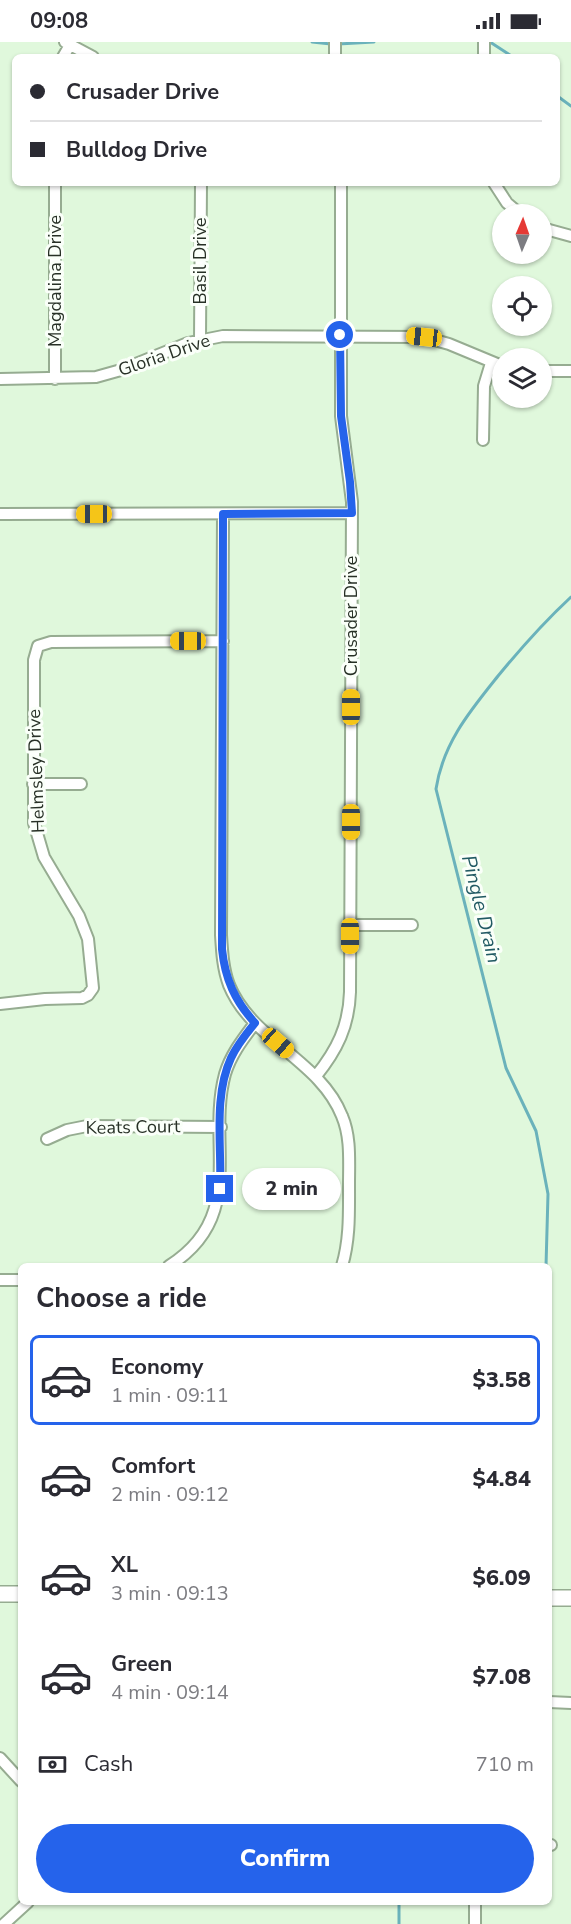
<!DOCTYPE html>
<meta charset="utf-8">
<style>
:root{--surface:#fff;--page:#f2f2f3;--text:#2b2b33;--muted:#7c7c81;--line:#e1e1e2;--accent:#2563eb}
body{margin:0;font-family:"Nunito Sans",sans-serif;background:var(--page);color:var(--text);height:100vh;display:flex;flex-direction:column;font-size:22px;white-space:nowrap}
*{box-sizing:border-box;margin:0}
p{font-size:20px;color:var(--muted)}
.icon{flex:none;width:33px;height:33px;fill:none;stroke:currentColor;stroke-width:2;stroke-linecap:round;stroke-linejoin:round}
.map{position:relative;flex:1;overflow:hidden}
.sheet{position:absolute;left:18px;top:1221px;width:534px;height:642px;display:flex;flex-direction:column;background:var(--surface);border-radius:9px;box-shadow:0 2px 4px #0004}
.sheet>*{flex:none}
.guide{position:absolute;left:12px;top:12px;width:548px;height:132px;border-radius:9px;box-shadow:0 2px 4px #0004;display:grid;align-content:center;height:132px;padding:0 18px;background:var(--surface)}
.needle{width:39px;rotate:2deg}
.tools{position:absolute;left:492px;top:162px;display:grid;gap:12px}
.tools a{display:grid;place-items:center;width:60px;height:60px;border-radius:50%;background:var(--surface);box-shadow:0 2px 4px #0004;font-size:30px}
.end{position:absolute;width:27px;height:27px;margin:-14px;border:8px solid #2563eb;background:#fff;box-shadow:0 0 0 3px #fff}
.from{border-radius:50%}
.bubble{position:absolute;height:42px;border-radius:21px;background:var(--surface);box-shadow:0 2px 4px #0004;font-size:20px;font-weight:800;line-height:42px;text-align:center}
.car{position:absolute;width:18px;height:36px;margin:-18px -9px;border-radius:8px;box-shadow:0 0 4px 2px #0007;background:linear-gradient(#f5c518 24%,#345 0 40%,#f5c518 0 76%,#345 0 86%,#f5c518 0)}
.guide b{display:flex;align-items:center;gap:21px;height:57px;font-size:22px}
.guide b+b{border-top:2px solid var(--line)}
.guide i{width:15px;height:15px;background:var(--text)}
ul{padding:0;list-style:none}
li{display:flex;align-items:center;gap:18px;height:90px;margin:0 12px 9px;padding:0 6px;border:3px solid transparent;border-radius:9px}
li div{flex:1}
li b{display:block;font-size:22px}
li em{font-style:normal;font-weight:800}
li.selected{border-color:var(--accent)}
li>.icon{width:54px;height:54px;stroke-width:1.5}
h2{padding:0 18px;font-size:27px;line-height:72px}
.pay{display:flex;align-items:center;gap:15px;height:66px;padding:0 18px;font-size:22px}
.pay p{margin-inline-start:auto}
.cta{display:flex;gap:12px;margin-top:auto;padding:12px 18px}
.cta a{flex:1;height:69px;border-radius:36px;background:var(--accent);color:#fff;font-size:24px;font-weight:800;line-height:69px;text-align:center}
.status{display:flex;justify-content:space-between;align-items:center;height:42px;padding:0 30px;background:var(--surface);direction:ltr}
.status svg{height:16px;fill:currentColor}
.map>svg:first-child{display:block}
.lines{fill:none;stroke-linecap:round;stroke-linejoin:round}
.stream{stroke:#6ab2bb;stroke-width:3}
.street-casing{stroke:#96ac91;stroke-width:14}
.secondary-casing{stroke:#96ac91;stroke-width:18}
.street{stroke:#fff;stroke-width:10}
.secondary{stroke:#fff;stroke-width:15}
.route{stroke:#2563eb;stroke-width:8}
.labels{text-anchor:middle;stroke-width:6;stroke-linejoin:round;paint-order:stroke}
.street-label{font-size:18px;fill:#273026;stroke:#fafff9}
.water-label{font-size:20px;font-style:italic;fill:#215a63;stroke:#fafff9}
</style>
<div class="status"><b>09:08</b><svg viewBox="0 0 49 12"><path d="M0 12V9h3v3zM5 12V6h3v6zM10 12V3h3v9zM15 12V0h3v12zM26 1h20v11H26zM47 4h2v5h-2z"/></svg></div>
<div class="map">
<svg width="571" height="1882" viewBox="0 0 571 1882">
<rect width="100%" height="100%" fill="#e0f8dc"/>
<g class="lines">
<path class="stream" d="M 312,0 L 331,2
M 490,0 L 513,15
M 338,2 L 374,0
M 556,53 L 571,64
M 546,1224 L 548,1152 L 536,1089 L 506,1026 L 436,747 C 443,701 470,669 498,634 C 521,606 544,580 571,555
M 399,1882 L 399,1860"/>
<g class="street-casing">
<path id="street" d="M 65,0 L 93,15
M 63,15 L 70,3
M 335,15 L 335,0
M 484,15 L 484,0
M 55,141 L 55,337
M 494,141 L 507,161 L 520,172
M 542,186 L 571,194
M 200,298 L 201,141
M 542,329 L 571,329
M 0,337 L 96,335 L 121,328 L 188,301 L 223,294 L 424,295 L 449,302 L 502,324
M 483,398 L 484,344 L 491,321
M 0,472 L 352,471
M 223,472 L 221,893 C 222,910 223,927 229,943 C 252,999 320,1018 342,1074 C 351,1095 349,1119 349,1142 C 349,1170 350,1197 342,1224
M 33,742 L 81,742
M 350,883 L 412,883
M 0,962 L 45,957 L 82,956 L 88,953 L 93,946 L 88,897 L 79,874 L 44,815 L 34,781 L 34,618 L 38,604 L 51,600 L 223,599
M 316,1034 C 337,1008 349,984 350,950 L 352,460 L 341,374 L 341,141
M 47,1097 L 67,1088 L 87,1084 L 221,1085
M 169,1224 C 248,1174 206,1102 225,1032 C 231,1012 243,997 255,981
M 0,1238 L 21,1238
M 549,1660 L 571,1661
M 0,1716 L 21,1739
M 549,1803 L 551,1803
M 475,1860 L 475,1882
M 4,1882 L 28,1860"/>
</g>
<g class="secondary-casing">
<path id="secondary" d="M 0,1552 L 21,1552
M 549,1556 L 571,1556"/>
</g>
<use href="#street" class="street"/>
<use href="#secondary" class="secondary"/>
</g>
<g class="lines">
<path class="route" d="M 220,1147 C 222,1105 213,1055 231,1016 C 237,1003 246,992 255,981 C 235,959 225,937 222,907 L 223,472 L 352,471 L 350,440 L 341,374 L 340,293"/>
</g>
<g class="labels">
<g class="street-label">
<text transform="translate(200 219) rotate(-90)" y="6">Basil Drive</text>
<text transform="translate(55 239) rotate(-90)" y="6">Magdalina Drive</text>
<text transform="translate(164 313) rotate(-19)" y="6">Gloria Drive</text>
<text transform="translate(351 574) rotate(-90)" y="6">Crusader Drive</text>
<text transform="translate(36 729) rotate(-92)" y="6">Helmsley Drive</text>
<text transform="translate(133 1085) rotate(-1)" y="6">Keats Court</text>
</g>
<g class="water-label">
<text transform="translate(482 867) rotate(76)" y="7">Pingle Drain</text>
</g>
</g>
</svg>
<div class="tools">
<a><svg class="needle" viewBox="-14 -14 28 28"><path d="M0-13l5 13h-10z" fill="#e53935"/><path d="M0 13l5-13h-10z" fill="#7c7c81"/></svg></a>
<a><svg class="icon" aria-label="locate" viewBox="0 0 24 24"><circle cx="12" cy="12" r="6"/><path d="M12 2v4M12 18v4M2 12h4M18 12h4"/></svg></a>
<a><svg class="icon" aria-label="layers" viewBox="0 0 24 24"><path d="M12 4l9 5-9 5-9-5zM3 14l9 5 9-5"/></svg></a>
</div>
<i class="end from" style="left:340px;top:293px"></i>
<i class="end" style="left:220px;top:1147px"></i>
<div class="bubble" style="left:242px;top:1126px;width:99px">2 min</div>
<i class="car" style="left:424px;top:295px;rotate:276deg"></i>
<i class="car" style="left:94px;top:472px;rotate:270deg"></i>
<i class="car" style="left:188px;top:599px;rotate:270deg"></i>
<i class="car" style="left:351px;top:665px;rotate:0deg"></i>
<i class="car" style="left:351px;top:780px;rotate:180deg"></i>
<i class="car" style="left:350px;top:894px;rotate:180deg"></i>
<i class="car" style="left:278px;top:1001px;rotate:131deg"></i>
<div class="guide">
<b><i class="from"></i>Crusader Drive</b>
<b><i></i>Bulldog Drive</b>
</div>
<section class="sheet">
<h2>Choose a ride</h2>
<ul>
<li class="selected"><svg class="icon" aria-label="car" viewBox="0 0 24 24"><path d="M5 17H2v-5l4-1 3-4h7l3 4 3 1v5h-3M9 17h6M6 11h13"/><circle cx="7" cy="17" r="2"/><circle cx="17" cy="17" r="2"/></svg><div><b>Economy</b><p>1 min · 09:11</p></div><em>$3.58</em></li>
<li><svg class="icon" aria-label="car" viewBox="0 0 24 24"><path d="M5 17H2v-5l4-1 3-4h7l3 4 3 1v5h-3M9 17h6M6 11h13"/><circle cx="7" cy="17" r="2"/><circle cx="17" cy="17" r="2"/></svg><div><b>Comfort</b><p>2 min · 09:12</p></div><em>$4.84</em></li>
<li><svg class="icon" aria-label="car" viewBox="0 0 24 24"><path d="M5 17H2v-5l4-1 3-4h7l3 4 3 1v5h-3M9 17h6M6 11h13"/><circle cx="7" cy="17" r="2"/><circle cx="17" cy="17" r="2"/></svg><div><b>XL</b><p>3 min · 09:13</p></div><em>$6.09</em></li>
<li><svg class="icon" aria-label="car" viewBox="0 0 24 24"><path d="M5 17H2v-5l4-1 3-4h7l3 4 3 1v5h-3M9 17h6M6 11h13"/><circle cx="7" cy="17" r="2"/><circle cx="17" cy="17" r="2"/></svg><div><b>Green</b><p>4 min · 09:14</p></div><em>$7.08</em></li>
</ul>
<div class="pay"><svg class="icon" aria-label="cash" viewBox="0 0 24 24"><path d="M3 7h18v10H3z"/><circle cx="12" cy="12" r="2"/></svg>Cash<p>710 m</p></div>
<div class="cta"><a>Confirm</a></div>
</section>
</div>
